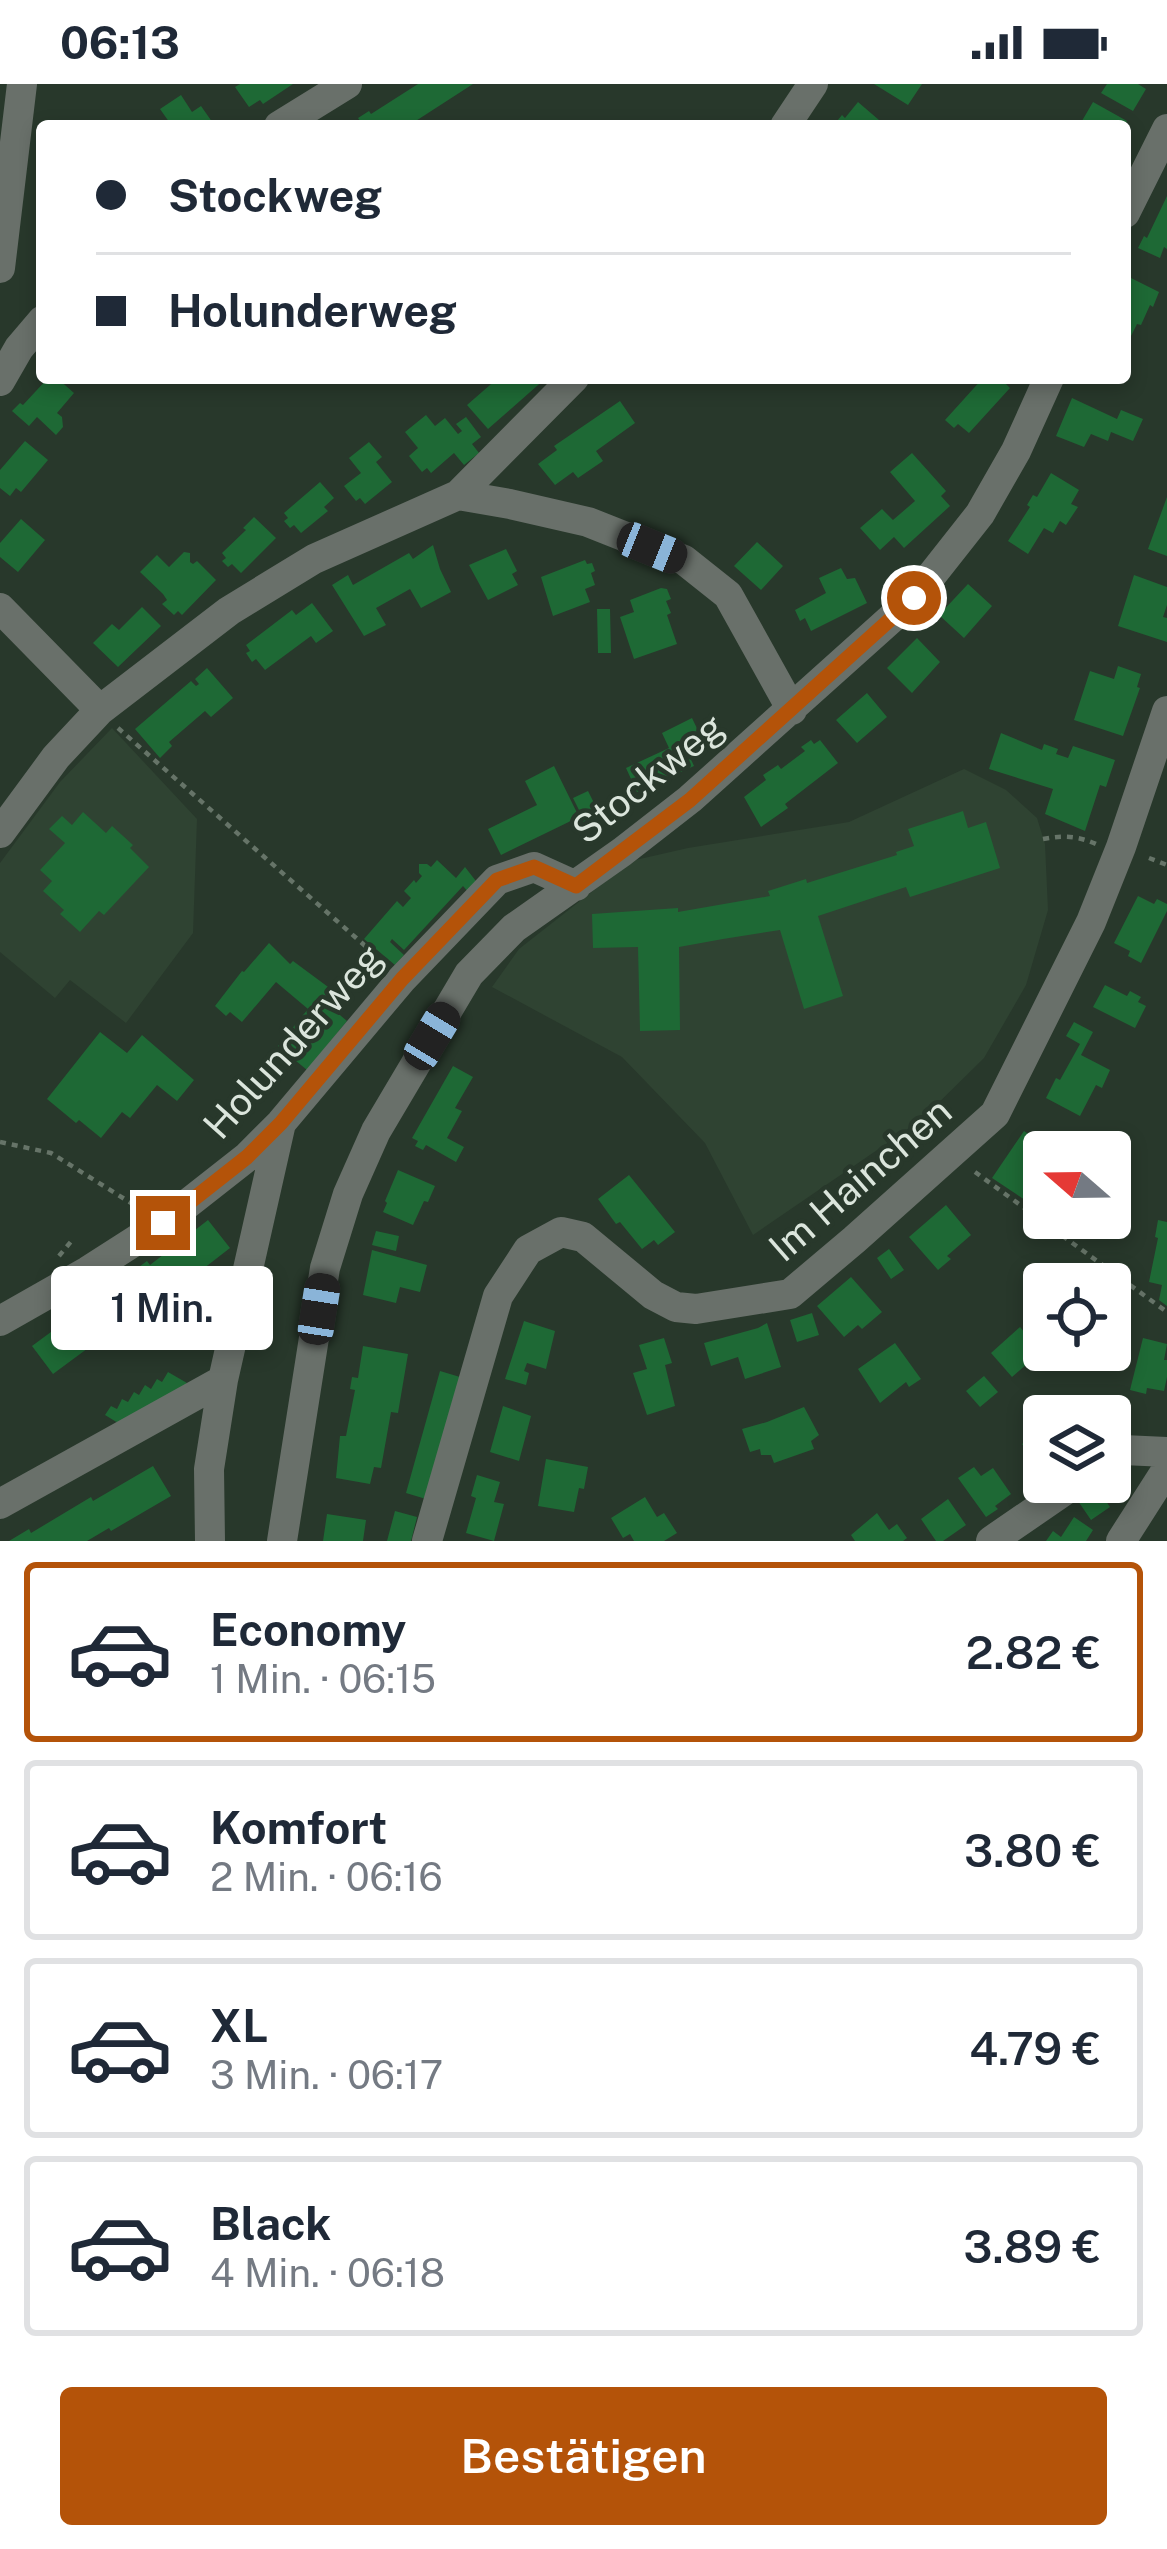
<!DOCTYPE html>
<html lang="de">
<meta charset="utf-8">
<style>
:root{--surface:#fff;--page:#f6f6f7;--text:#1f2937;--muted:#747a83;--line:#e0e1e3;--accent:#b45309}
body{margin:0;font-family:"Public Sans",sans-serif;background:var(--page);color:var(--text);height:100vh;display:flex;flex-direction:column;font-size:45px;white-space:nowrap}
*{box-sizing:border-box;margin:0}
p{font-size:39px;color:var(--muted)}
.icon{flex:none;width:66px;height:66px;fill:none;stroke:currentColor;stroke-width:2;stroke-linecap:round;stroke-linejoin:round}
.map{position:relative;height:1457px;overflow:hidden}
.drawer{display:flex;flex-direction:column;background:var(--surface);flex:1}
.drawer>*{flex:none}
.banner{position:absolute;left:36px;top:36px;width:1095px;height:264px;border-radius:12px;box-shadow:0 6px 18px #0003;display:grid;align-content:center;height:264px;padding:0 60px;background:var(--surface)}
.needle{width:78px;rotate:290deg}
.buttons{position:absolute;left:1023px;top:1047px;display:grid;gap:24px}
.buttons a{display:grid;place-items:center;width:108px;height:108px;border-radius:12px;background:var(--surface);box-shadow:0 6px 18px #0003;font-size:60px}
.end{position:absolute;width:54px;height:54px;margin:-27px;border:15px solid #b45309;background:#fff;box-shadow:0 0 0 6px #fff}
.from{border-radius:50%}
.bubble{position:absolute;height:84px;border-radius:12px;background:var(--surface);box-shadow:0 6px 18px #0003;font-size:39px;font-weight:600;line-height:84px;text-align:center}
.car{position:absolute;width:36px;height:72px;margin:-36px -18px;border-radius:15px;box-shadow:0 0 9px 3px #0007;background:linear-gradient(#222 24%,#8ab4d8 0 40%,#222 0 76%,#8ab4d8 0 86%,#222 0)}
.banner b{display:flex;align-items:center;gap:42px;height:114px;font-size:45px}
.banner b+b{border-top:3px solid var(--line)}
.banner i{width:30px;height:30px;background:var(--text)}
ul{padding:21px 0 0;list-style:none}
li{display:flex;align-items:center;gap:36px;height:180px;margin:0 24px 18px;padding:0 36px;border:6px solid var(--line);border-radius:12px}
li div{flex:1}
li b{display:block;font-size:45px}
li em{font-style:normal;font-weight:600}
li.on{border-color:var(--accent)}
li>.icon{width:108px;height:108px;stroke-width:1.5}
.primary-button{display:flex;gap:24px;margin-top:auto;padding:24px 60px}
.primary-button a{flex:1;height:138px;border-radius:12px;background:var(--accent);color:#fff;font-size:48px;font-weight:600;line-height:138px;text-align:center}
.status{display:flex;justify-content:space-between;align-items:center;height:84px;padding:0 60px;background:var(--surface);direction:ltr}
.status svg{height:33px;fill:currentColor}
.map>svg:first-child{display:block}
.built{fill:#2f4332}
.building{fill:#1e6935}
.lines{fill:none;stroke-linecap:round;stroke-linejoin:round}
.path{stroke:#667468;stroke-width:4.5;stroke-dasharray:6 6;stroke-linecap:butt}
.minor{stroke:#69706a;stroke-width:30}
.route{stroke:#b45309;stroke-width:15}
.labels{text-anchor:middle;stroke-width:9;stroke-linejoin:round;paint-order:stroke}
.street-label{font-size:39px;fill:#dbe5dc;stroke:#28382b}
</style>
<div class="status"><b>06:13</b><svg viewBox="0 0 49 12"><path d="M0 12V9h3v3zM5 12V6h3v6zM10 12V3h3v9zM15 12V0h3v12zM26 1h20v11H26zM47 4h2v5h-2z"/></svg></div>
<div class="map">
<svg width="1167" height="1457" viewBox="0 0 1167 1457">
<rect width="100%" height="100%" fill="#28382b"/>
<path class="built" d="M 112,644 L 197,735 L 193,849 L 126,939 L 70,896 L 55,914 L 0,868 L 0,779 L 60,698 Z
M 964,685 L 1006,706 L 1037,734 L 1045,760 L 1048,826 L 1026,901 L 984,974 L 921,1036 L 753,1151 L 705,1059 L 622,973 L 492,903 L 519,865 L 631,777 L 688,764 L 849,738 Z"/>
<path class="building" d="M 240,0 L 293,0 L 263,20 L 260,16 L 249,23 L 235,3 Z
M 418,0 L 473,0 L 408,42 L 363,42 L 358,34 L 369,27 L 371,30 Z
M 874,0 L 922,0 L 908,21 Z
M 1107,0 L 1138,0 L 1146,5 L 1133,27 L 1101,9 Z
M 181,11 L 192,28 L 201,22 L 215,42 L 172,42 L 160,25 Z
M 858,18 L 886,42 L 833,42 L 842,31 L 845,34 Z
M 1093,18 L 1127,37 L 1124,42 L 1079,42 Z
M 1167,112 L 1167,165 L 1164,163 L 1160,174 L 1138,164 L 1144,152 L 1147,154 Z
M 1129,193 L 1159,208 L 1153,223 L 1150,221 L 1141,241 L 1137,240 L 1131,252 L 1125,249 L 1125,202 Z
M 48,294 L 57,294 L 74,309 L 57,329 L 62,333 L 63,343 L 56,351 L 37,333 L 29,342 L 12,327 L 20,319 L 23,321 Z
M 498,294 L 546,294 L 488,345 L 467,321 Z
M 983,294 L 1000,294 L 1010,304 L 969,349 L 958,340 L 954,344 L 945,336 Z
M 1072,314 L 1117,335 L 1121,326 L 1143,335 L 1133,357 L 1111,348 L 1108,357 L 1091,350 L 1084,363 L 1056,352 Z
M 620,317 L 635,339 L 596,367 L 603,377 L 578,394 L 573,388 L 555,401 L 538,380 L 557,366 L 554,362 Z
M 426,331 L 435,342 L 445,334 L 458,350 L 462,347 L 456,340 L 466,333 L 481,353 L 472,360 L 479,369 L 464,381 L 454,369 L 431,389 L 427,384 L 422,388 L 409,372 L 418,364 L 405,348 Z
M 25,357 L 48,376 L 21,408 L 16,404 L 10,412 L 0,404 L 0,386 Z
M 369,358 L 382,373 L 376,378 L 392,398 L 365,420 L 360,414 L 356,417 L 344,402 L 361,389 L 349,374 Z
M 912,369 L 946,407 L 941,412 L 950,422 L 904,464 L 894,453 L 880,466 L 860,444 L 882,425 L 893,436 L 915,417 L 890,388 Z
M 1051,389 L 1079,406 L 1071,420 L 1078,423 L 1066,441 L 1060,437 L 1053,449 L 1044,444 L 1028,470 L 1008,457 L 1030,423 L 1027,421 L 1033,411 L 1037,413 Z
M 320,398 L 334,414 L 324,423 L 328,427 L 301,449 L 294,441 L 290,444 L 284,437 L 288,434 L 284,429 Z
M 1167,413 L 1167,472 L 1148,465 Z
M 254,433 L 276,454 L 241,489 L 232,480 L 228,483 L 222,477 L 226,474 L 222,469 L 246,446 L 243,444 Z
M 21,435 L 45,456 L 18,488 L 0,473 L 0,459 Z
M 757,458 L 783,482 L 761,506 L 734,482 Z
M 433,461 L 440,485 L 451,508 L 421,524 L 410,505 L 376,524 L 386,541 L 364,552 L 332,501 L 348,491 L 353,501 L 409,469 L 413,475 Z
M 506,465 L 517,487 L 512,490 L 518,501 L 488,516 L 469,481 Z
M 184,468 L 190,469 L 190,478 L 193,480 L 197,477 L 216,496 L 182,531 L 178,527 L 174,531 L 162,520 L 167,516 L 163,510 L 140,488 L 157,471 L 169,483 Z
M 585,476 L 587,480 L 592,479 L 595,487 L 591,489 L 595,501 L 585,505 L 590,518 L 553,532 L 541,493 Z
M 841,484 L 847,495 L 855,494 L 867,519 L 811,547 L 805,534 L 800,537 L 795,526 L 826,509 L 819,494 Z
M 1134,491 L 1167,503 L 1167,521 L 1163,533 L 1167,534 L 1167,558 L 1118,542 Z
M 968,500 L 992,522 L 964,554 L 939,531 Z
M 661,504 L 667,505 L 671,515 L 666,517 L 671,529 L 667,531 L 677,560 L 634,575 L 620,533 L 634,528 L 630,516 Z
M 312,519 L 333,547 L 316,559 L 311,552 L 265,586 L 256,575 L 252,578 L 246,569 L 250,567 L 246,561 L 292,526 L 296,531 Z
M 142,523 L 161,542 L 118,583 L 93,559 L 112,540 L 119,546 Z
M 597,525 L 610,525 L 611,569 L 598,569 Z
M 917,554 L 940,578 L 912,609 L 887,584 Z
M 1118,582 L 1141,590 L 1137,603 L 1140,604 L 1123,652 L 1074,636 L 1090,587 L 1114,595 Z
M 207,584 L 233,614 L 211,633 L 205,627 L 169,658 L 172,662 L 160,674 L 135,645 L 191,597 L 196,602 L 199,600 L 195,595 Z
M 867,609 L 887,633 L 857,659 L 836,636 Z
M 692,634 L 706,663 L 688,669 L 694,682 L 637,708 L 626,684 L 669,664 L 662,649 Z
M 1001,649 L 1042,666 L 1044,660 L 1058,665 L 1056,670 L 1068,674 L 1073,662 L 1115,676 L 1106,703 L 1100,701 L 1085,747 L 1045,730 L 1053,705 L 989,685 Z
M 811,656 L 814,660 L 820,656 L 838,679 L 785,720 L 788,724 L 761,743 L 744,713 L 766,696 L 763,691 L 778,681 L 781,685 L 805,667 L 801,663 Z
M 554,682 L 579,733 L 501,771 L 488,745 L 537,721 L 525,697 Z
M 588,707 L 602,735 L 580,747 L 576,740 L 584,736 L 573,714 Z
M 963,727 L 968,744 L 986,738 L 1000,784 L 910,813 L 906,803 L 818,832 L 843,912 L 804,925 L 780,846 L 723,855 L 679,863 L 680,946 L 640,947 L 638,863 L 593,864 L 592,830 L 678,824 L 678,828 L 770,812 L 768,807 L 806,795 L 807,799 L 897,771 L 896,768 L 914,762 L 908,745 Z
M 83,728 L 106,749 L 112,742 L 133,761 L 130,764 L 149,783 L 104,831 L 99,827 L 80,848 L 60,830 L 64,826 L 43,807 L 52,797 L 40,786 L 65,759 L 49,745 L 62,732 L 72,741 Z
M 437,776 L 456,794 L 465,783 L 479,801 L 469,809 L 463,802 L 404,866 L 392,855 L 390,858 L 404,871 L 395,881 L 364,855 L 397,817 L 403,823 L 411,814 L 404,807 L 414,796 L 416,799 L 422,792 L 419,789 L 419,780 L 427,780 L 431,783 Z
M 1138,812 L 1154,820 L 1157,815 L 1167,820 L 1167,827 L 1141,879 L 1128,872 L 1130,867 L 1114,859 Z
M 269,859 L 290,880 L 293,877 L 343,914 L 334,926 L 347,937 L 307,986 L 278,962 L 308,925 L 276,898 L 242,938 L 230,928 L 226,932 L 215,922 L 242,887 L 244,888 Z
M 1105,901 L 1127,912 L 1130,907 L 1141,913 L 1138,918 L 1146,922 L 1135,944 L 1093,923 Z
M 1074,938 L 1093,948 L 1081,971 L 1110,986 L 1102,1004 L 1096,1001 L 1080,1032 L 1046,1014 L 1056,994 L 1060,996 L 1080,960 L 1066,952 Z
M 100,948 L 127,969 L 142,951 L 194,996 L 177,1017 L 157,1001 L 130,1034 L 122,1028 L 101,1054 L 79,1036 L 76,1039 L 47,1015 Z
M 453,982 L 473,993 L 455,1024 L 462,1027 L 447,1054 L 464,1063 L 456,1078 L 426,1061 L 423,1066 L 415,1062 L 418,1057 L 412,1054 Z
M 1024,1047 L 1055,1068 L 1044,1068 L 1044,1100 L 1031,1120 L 992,1094 Z
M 398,1086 L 435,1102 L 428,1118 L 424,1117 L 413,1141 L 383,1128 L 387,1119 L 385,1117 Z
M 629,1091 L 675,1148 L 658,1161 L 654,1156 L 642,1165 L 620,1138 L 616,1140 L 598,1115 Z
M 946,1121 L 971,1151 L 947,1172 L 951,1175 L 938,1186 L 909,1153 Z
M 208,1136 L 230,1164 L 172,1209 L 168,1205 L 53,1290 L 32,1262 L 147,1177 L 150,1181 Z
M 1158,1136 L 1167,1138 L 1167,1222 L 1159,1216 L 1162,1201 L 1149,1198 L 1158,1154 L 1155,1153 Z
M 376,1147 L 399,1152 L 396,1167 L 372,1161 Z
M 889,1165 L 904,1186 L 891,1195 L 877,1174 Z
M 372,1166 L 427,1181 L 420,1208 L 400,1203 L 396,1219 L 363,1211 Z
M 851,1193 L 882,1228 L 862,1245 L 858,1241 L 844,1253 L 817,1222 Z
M 812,1229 L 819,1251 L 797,1258 L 790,1236 Z
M 524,1237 L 555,1247 L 546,1285 L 527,1279 L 524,1287 L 529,1289 L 526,1301 L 505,1295 Z
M 767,1239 L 781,1283 L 745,1295 L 738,1273 L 711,1282 L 704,1259 L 758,1244 Z
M 1020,1243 L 1041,1268 L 1012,1293 L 991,1269 Z
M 664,1254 L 672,1279 L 665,1281 L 675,1322 L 647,1331 L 633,1289 L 647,1285 L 639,1261 Z
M 1143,1254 L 1167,1260 L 1164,1276 L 1167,1276 L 1167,1293 L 1164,1307 L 1147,1304 L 1146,1310 L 1130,1306 Z
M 895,1259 L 921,1295 L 909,1303 L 906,1298 L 880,1319 L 858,1285 Z
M 363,1262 L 408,1270 L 398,1329 L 391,1328 L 381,1384 L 374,1383 L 370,1400 L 336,1394 L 340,1352 L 346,1352 L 355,1306 L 350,1305 L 352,1293 L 358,1294 Z
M 440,1287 L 460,1293 L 426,1415 L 406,1409 Z
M 168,1288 L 187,1299 L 181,1309 L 123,1342 L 105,1331 L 111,1322 L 117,1325 L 122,1315 L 128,1318 L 134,1308 L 139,1311 L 145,1301 L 151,1305 L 157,1295 L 162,1298 Z
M 984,1292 L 998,1308 L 980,1323 L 966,1307 Z
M 503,1322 L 531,1332 L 519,1377 L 490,1368 Z
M 804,1323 L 819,1351 L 811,1357 L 814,1365 L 774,1379 L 771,1371 L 761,1371 L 760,1365 L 750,1368 L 742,1345 L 767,1338 Z
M 1044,1341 L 1044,1391 L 1022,1360 Z
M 546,1375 L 588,1383 L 584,1405 L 579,1404 L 574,1428 L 538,1422 Z
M 153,1382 L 171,1412 L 111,1447 L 109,1444 L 87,1457 L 9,1457 L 29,1445 L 31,1449 L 91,1413 L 93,1417 Z
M 974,1383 L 981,1392 L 993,1384 L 1011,1410 L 995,1422 L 998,1425 L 986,1433 L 958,1394 Z
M 477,1391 L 500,1398 L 494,1418 L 504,1420 L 494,1457 L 466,1449 L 476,1414 L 471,1412 Z
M 1097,1404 L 1110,1423 L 1091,1436 L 1078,1417 Z
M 645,1413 L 657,1433 L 664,1429 L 677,1449 L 664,1457 L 634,1457 L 630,1450 L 623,1454 L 611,1434 Z
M 948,1415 L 966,1441 L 943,1457 L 936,1457 L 921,1435 Z
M 395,1427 L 417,1433 L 411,1457 L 387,1457 Z
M 877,1429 L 889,1446 L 897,1440 L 907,1454 L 903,1457 L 855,1457 L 851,1451 Z
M 327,1430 L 366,1436 L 363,1457 L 323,1457 Z
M 1074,1433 L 1093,1446 L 1086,1457 L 1046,1457 L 1053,1447 L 1061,1453 Z"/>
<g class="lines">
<path class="path" d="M 118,644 L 380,875
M 1043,755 C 1063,751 1078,752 1096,760
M 1149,774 L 1167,781
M 0,1058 L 51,1069 L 139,1124
M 975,1088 L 1167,1228
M 59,1172 L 74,1154"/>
<path class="minor" d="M 279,42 L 347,0
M 785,42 L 813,0
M 1125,129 L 1167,45
M 0,184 L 22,0
M 0,297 L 19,264 L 42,237
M 458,411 L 574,294
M 0,524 L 100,626
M 0,749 L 56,673 L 100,626 L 229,527 L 314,475 L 458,411 L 510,420 L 588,438 L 684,476 L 728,511 L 792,626
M 0,1237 L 88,1187 L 163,1139 L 247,1073 L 281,1039 L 402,895 L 497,796 L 534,783 L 576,802
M 1110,1375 L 1123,1366 L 1167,1368
M 0,1420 L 223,1296
M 210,1457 L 209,1385 L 223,1296 L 281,1039
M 282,1457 L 325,1184 L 348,1110 L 376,1047 L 469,890 L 514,844 L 622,768 L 690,715 L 913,515 L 980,430 L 1016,367 L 1049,294
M 427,1457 L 498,1212 L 528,1166 L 561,1148 L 583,1153 L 653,1211 L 676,1223 L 696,1225 L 790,1210 L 854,1156 L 995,1030 L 1091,838 L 1121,763 L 1167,627
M 991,1457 L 1077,1398
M 1121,1457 L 1167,1385"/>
</g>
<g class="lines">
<path class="route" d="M 163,1139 L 247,1073 L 281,1039 L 402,895 L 497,796 L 534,783 L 576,802 L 690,716 L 914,514"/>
</g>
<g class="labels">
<g class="street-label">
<text transform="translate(648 694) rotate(-39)" y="14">Stockweg</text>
<text transform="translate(293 957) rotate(-48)" y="14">Holunderweg</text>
<text transform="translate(860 1095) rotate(-41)" y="14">Im Hainchen</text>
</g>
</g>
</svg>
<div class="buttons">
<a><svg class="needle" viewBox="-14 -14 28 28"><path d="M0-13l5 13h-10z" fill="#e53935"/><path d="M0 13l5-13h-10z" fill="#747a83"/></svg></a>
<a><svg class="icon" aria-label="locate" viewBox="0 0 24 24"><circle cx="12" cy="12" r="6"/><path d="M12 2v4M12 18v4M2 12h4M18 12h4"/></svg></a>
<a><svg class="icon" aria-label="layers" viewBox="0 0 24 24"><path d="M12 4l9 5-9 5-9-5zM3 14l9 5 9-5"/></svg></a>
</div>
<i class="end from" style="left:914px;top:514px"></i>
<i class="end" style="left:163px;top:1139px"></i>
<div class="bubble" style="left:51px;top:1182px;width:222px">1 Min.</div>
<i class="car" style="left:652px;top:464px;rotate:112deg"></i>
<i class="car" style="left:432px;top:952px;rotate:31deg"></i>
<i class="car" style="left:319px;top:1225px;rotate:9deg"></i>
<div class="banner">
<b><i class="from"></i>Stockweg</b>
<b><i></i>Holunderweg</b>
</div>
</div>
<section class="drawer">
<ul>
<li class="on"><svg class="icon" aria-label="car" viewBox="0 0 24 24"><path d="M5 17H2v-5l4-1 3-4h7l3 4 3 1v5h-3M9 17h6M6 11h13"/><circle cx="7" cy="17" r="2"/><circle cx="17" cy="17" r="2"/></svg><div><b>Economy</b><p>1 Min. · 06:15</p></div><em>2.82 €</em></li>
<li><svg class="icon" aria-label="car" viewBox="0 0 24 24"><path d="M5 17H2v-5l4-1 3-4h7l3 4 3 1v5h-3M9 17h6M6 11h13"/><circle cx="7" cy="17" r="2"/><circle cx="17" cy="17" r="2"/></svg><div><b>Komfort</b><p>2 Min. · 06:16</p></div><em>3.80 €</em></li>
<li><svg class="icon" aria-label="car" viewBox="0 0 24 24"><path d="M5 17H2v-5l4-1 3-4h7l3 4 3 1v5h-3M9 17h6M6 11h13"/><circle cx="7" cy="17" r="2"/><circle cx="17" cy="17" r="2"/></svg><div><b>XL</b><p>3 Min. · 06:17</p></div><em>4.79 €</em></li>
<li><svg class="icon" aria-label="car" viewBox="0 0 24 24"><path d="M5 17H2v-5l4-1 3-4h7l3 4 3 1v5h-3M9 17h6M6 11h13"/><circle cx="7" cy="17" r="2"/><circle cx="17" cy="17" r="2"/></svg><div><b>Black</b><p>4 Min. · 06:18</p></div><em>3.89 €</em></li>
</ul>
<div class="primary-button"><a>Bestätigen</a></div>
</section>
